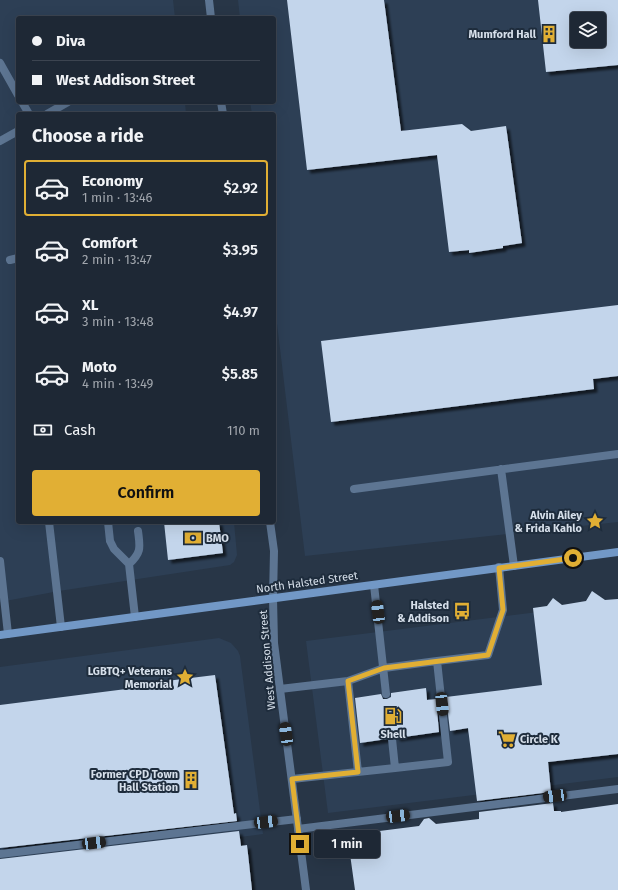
<!DOCTYPE html>
<meta charset="utf-8">
<style>
:root{--surface:#1e2835;--page:#2b3441;--text:#f1f3f6;--muted:#a1a6ad;--line:#3c4450;--accent:#e1af34}
body{margin:0;font-family:"Fira Sans",sans-serif;background:var(--page);color:var(--text);height:100vh;display:flex;flex-direction:column;font-size:15px;white-space:nowrap}
*{box-sizing:border-box;margin:0}
p{font-size:13px;color:var(--muted)}
.icon{flex:none;width:22px;height:22px;fill:none;stroke:currentColor;stroke-width:2;stroke-linecap:round;stroke-linejoin:round}
.map{position:relative;flex:1;overflow:hidden}
.drawer{position:absolute;left:16px;top:112px;width:260px;height:412px;display:flex;flex-direction:column;background:var(--surface);border-radius:4px;box-shadow:0 4px 16px #0002,0 0 0 1px var(--line)}
.drawer>*{flex:none}
.banner{position:absolute;left:16px;top:16px;width:260px;height:88px;border-radius:4px;box-shadow:0 4px 16px #0002,0 0 0 1px var(--line);display:grid;align-content:center;height:88px;padding:0 16px;background:var(--surface)}
.fabs{position:absolute;left:570px;top:12px;display:grid;gap:8px}
.fabs a{display:grid;place-items:center;width:36px;height:36px;border-radius:4px;background:var(--surface);box-shadow:0 4px 16px #0002,0 0 0 1px var(--line);font-size:20px}
.end{position:absolute;width:18px;height:18px;margin:-9px;border:5px solid #e1af34;background:#111;box-shadow:0 0 0 2px #111}
.from{border-radius:50%}
.bubble{position:absolute;height:28px;border-radius:4px;background:var(--surface);box-shadow:0 4px 16px #0002,0 0 0 1px var(--line);font-size:13px;font-weight:600;line-height:28px;text-align:center}
.car{position:absolute;width:12px;height:24px;margin:-12px -6px;border-radius:5px;box-shadow:0 0 3px 1px #0007;background:linear-gradient(#222 24%,#8ab4d8 0 40%,#222 0 76%,#8ab4d8 0 86%,#222 0)}
.banner b{display:flex;align-items:center;gap:14px;height:38px;font-size:15px}
.banner b+b{border-top:1px solid var(--line)}
.banner i{width:10px;height:10px;background:var(--text)}
ul{padding:0;list-style:none}
li{display:flex;align-items:center;gap:12px;height:56px;margin:0 8px 6px;padding:0 8px;border:2px solid transparent;border-radius:4px}
li div{flex:1}
li b{display:block;font-size:15px}
li em{font-style:normal;font-weight:600}
li.on{border-color:var(--accent)}
li>.icon{width:36px;height:36px;stroke-width:1.5}
h2{padding:0 16px;font-size:18px;line-height:48px}
.pay{display:flex;align-items:center;gap:10px;height:44px;padding:0 16px;font-size:15px}
.pay p{margin-inline-start:auto}
.button{display:flex;gap:8px;margin-top:auto;padding:8px 16px}
.button a{flex:1;height:46px;border-radius:4px;background:var(--accent);color:#111;font-size:16px;font-weight:600;line-height:46px;text-align:center}
.map>svg:first-child{display:block}
.built{fill:#2d3f55;fill-rule:evenodd}
.building{fill:#c3d5eb;fill-rule:evenodd;filter:url(#shadow)}
.lines{fill:none;stroke-linecap:round;stroke-linejoin:round}
.service{stroke:#5d7592;stroke-width:8}
.tertiary{stroke:#5d7592;stroke-width:8}
.secondary{stroke:#7298c6;stroke-width:8}
.route{stroke:#e1af34;stroke-width:5}
.labels{text-anchor:middle;stroke-width:4;stroke-linejoin:round;paint-order:stroke}
.poi-label{font-size:11px;font-weight:bold;fill:#d6dfea;stroke:#1e2c3c;text-anchor:end}
.street-label{font-size:11px;fill:#d6dfea;stroke:#1e2c3c}
</style>
<div class="map">
<svg width="618" height="890" viewBox="0 0 618 890">
<defs>
<filter id="shadow"><feDropShadow dx="3.5" dy="3.5" stdDeviation="1" flood-color="#0009"/></filter>
</defs>
<rect width="100%" height="100%" fill="#283647"/>
<path class="built" d="M 0,0 L 173,0 L 175,18 L 18,18 L 18,102 L 185,102 L 186,114 L 18,114 L 18,522 L 234,522 L 237,555 L 234,562 L 230,565 L 59,591 L 0,602 Z
M 238,0 L 618,0 L 618,522 L 305,556 L 274,299 L 274,114 L 252,114 L 250,102 L 274,102 L 274,18 L 240,18 ZM 577,19 L 599,19 L 599,41 L 577,41 Z
M 618,602 L 618,777 L 328,813 L 306,641 Z
M 219,638 L 231,643 L 238,651 L 240,656 L 263,834 L 0,867 L 0,667 Z"/>
<path class="building" d="M 287,0 L 384,0 L 401,131 L 462,124 L 471,131 L 506,126 L 522,243 L 503,246 L 503,248 L 469,253 L 469,250 L 449,252 L 437,155 L 307,170 Z
M 538,0 L 618,0 L 618,65 L 546,72 ZM 577,19 L 599,19 L 599,41 L 577,41 Z
M 618,305 L 618,376 L 593,379 L 594,389 L 331,422 L 321,341 Z
M 164,522 L 219,522 L 223,553 L 168,560 Z
M 592,591 L 605,600 L 618,599 L 618,754 L 548,762 L 551,792 L 477,801 L 468,728 L 450,731 L 446,697 L 542,685 L 533,608 L 547,606 L 553,598 L 562,605 L 586,601 Z
M 215,675 L 234,814 L 236,813 L 237,821 L 0,848 L 0,705 L 142,687 L 142,684 Z
M 426,688 L 427,700 L 436,699 L 439,732 L 397,738 L 395,734 L 391,734 L 387,736 L 387,739 L 360,743 L 355,698 L 381,694 L 383,699 L 387,699 L 391,697 L 391,693 Z
M 553,803 L 554,811 L 561,811 L 561,812 L 618,804 L 618,890 L 355,890 L 350,854 L 324,838 L 419,826 L 424,819 L 429,818 L 436,824 L 479,819 L 479,812 Z
M 239,831 L 241,846 L 247,845 L 252,890 L 0,890 L 0,859 Z"/>
<g class="lines">
<path class="service" d="M 0,63 L 18,95
M 22,102 L 29,114
M 47,114 L 68,102
M 0,141 L 18,131
M 10,260 L 18,258
M 501,469 L 514,566
M 354,489 L 618,454
M 49,522 L 61,627
M 108,522 L 110,541 L 114,549 L 129,564 L 135,617
M 0,561 L 8,634
M 129,564 C 142,552 140,547 138,531
M 374,585 L 386,694
M 437,661 L 488,655 L 503,610 L 499,567
M 348,681 L 358,772
M 280,689 L 348,681 L 384,668 L 437,661 L 448,762 L 395,768
M 292,779 L 395,768 L 392,739
M 298,829 L 618,789
M 0,854 L 297,819"/>
<path class="tertiary" d="M 209,0 L 211,18
M 221,102 L 223,114
M 270,522 L 274,551 L 273,598 L 274,643 L 306,890"/>
<path class="secondary" d="M 0,635 L 618,552"/>
</g>
<g class="lines">
<path class="route" d="M 300,844 L 292,779 L 358,772 L 348,681 L 384,668 L 488,655 L 503,610 L 499,568 L 573,558"/>
</g>
<defs>
<g id="building-bare" transform="scale(1.38)"><path d="M-4-6H4V6H1V3H-1V6H-4ZM-2.5-4.3h1.7v1.8h-1.7ZM.8-4.3h1.7v1.8H.8ZM-2.5-1h1.7V.8h-1.7ZM.8-1h1.7V.8H.8Z" fill="#e1af34" stroke="#1e2c3c" stroke-width="2.5" paint-order="stroke"/></g>
<g id="sight-bare" transform="scale(1.38)"><path d="M0-6L1.8-2.2L6-1.7L2.9 1.2L3.7 5.4L0 3.3L-3.7 5.4L-2.9 1.2L-6-1.7L-1.8-2.2Z" fill="#e1af34" stroke="#1e2c3c" stroke-width="2.5" paint-order="stroke"/></g>
<g id="bank-bare" transform="scale(1.38)"><path d="M-6-4H6V4H-6ZM0-2.3a2.3 2.3 0 1 0 0 4.6a2.3 2.3 0 1 0 0-4.6Z" fill="#e1af34" stroke="#1e2c3c" stroke-width="2.5" paint-order="stroke"/></g>
<g id="bus-bare" transform="scale(1.38)"><path d="M-5-6H5V4H4V6H2V4H-2V6H-4V4H-5ZM-3.5-4V0h7V-4ZM-3.5 1.2v1.5H-2V1.2ZM2 1.2v1.5H3.5V1.2Z" fill="#e1af34" stroke="#1e2c3c" stroke-width="2.5" paint-order="stroke"/></g>
<g id="fuel-bare" transform="scale(1.38)"><path d="M-5.5-6h7V0h2V4h1.3V-2.5L3-4.5l.8-.8L6-3V5H2.5V1h-1V6h-7ZM-4.2-4.7v3.2H.2V-4.7Z" fill="#e1af34" stroke="#1e2c3c" stroke-width="2.5" paint-order="stroke"/></g>
<g id="supermarket-bare" transform="scale(1.38)"><path d="M-6-5.5h2.5l.6 2H6L4.5 2H-2.5L-4.4-4H-6ZM-1.5 3.2a1.3 1.3 0 1 0 .1 0ZM3 3.2a1.3 1.3 0 1 0 .1 0Z" fill="#e1af34" stroke="#1e2c3c" stroke-width="2.5" paint-order="stroke"/></g>
</defs>
<g fill-rule="evenodd">
<use href="#building-bare" x="549" y="34"/>
<use href="#sight-bare" x="595" y="521"/>
<use href="#bank-bare" x="193" y="538"/>
<use href="#bus-bare" x="462" y="611"/>
<use href="#sight-bare" x="185" y="677"/>
<use href="#fuel-bare" x="393" y="716"/>
<use href="#supermarket-bare" x="507" y="739"/>
<use href="#building-bare" x="191" y="780"/>
</g>
<g class="labels">
<g class="poi-label">
<text x="536" y="38">Mumford Hall</text>
<text x="582" y="519">Alvin Ailey<tspan x="582" dy="13">&amp; Frida Kahlo</tspan></text>
<text x="206" y="542" text-anchor="start">BMO</text>
<text x="449" y="609">Halsted<tspan x="449" dy="13">&amp; Addison</tspan></text>
<text x="172" y="675">LGBTQ+ Veterans<tspan x="172" dy="13">Memorial</tspan></text>
<text x="393" y="738" text-anchor="middle">Shell</text>
<text x="520" y="743" text-anchor="start">Circle K</text>
<text x="178" y="778">Former CPD Town<tspan x="178" dy="13">Hall Station</tspan></text>
</g>
<g class="street-label">
<text transform="translate(307 582) rotate(-8)" y="4">North Halsted Street</text>
<text transform="translate(267 660) rotate(-95)" y="4">West Addison Street</text>
</g>
</g>
</svg>
<div class="fabs">
<a><svg class="icon" aria-label="layers" viewBox="0 0 24 24"><path d="M12 4l9 5-9 5-9-5zM3 14l9 5 9-5"/></svg></a>
</div>
<i class="end from" style="left:573px;top:558px"></i>
<i class="end" style="left:300px;top:844px"></i>
<div class="bubble" style="left:314px;top:830px;width:66px">1 min</div>
<i class="car" style="left:378px;top:612px;rotate:353deg"></i>
<i class="car" style="left:442px;top:704px;rotate:174deg"></i>
<i class="car" style="left:286px;top:734px;rotate:352deg"></i>
<i class="car" style="left:555px;top:796px;rotate:263deg"></i>
<i class="car" style="left:398px;top:816px;rotate:83deg"></i>
<i class="car" style="left:266px;top:822px;rotate:83deg"></i>
<i class="car" style="left:94px;top:843px;rotate:83deg"></i>
<div class="banner">
<b><i class="from"></i>Diva</b>
<b><i></i>West Addison Street</b>
</div>
<section class="drawer">
<h2>Choose a ride</h2>
<ul>
<li class="on"><svg class="icon" aria-label="car" viewBox="0 0 24 24"><path d="M5 17H2v-5l4-1 3-4h7l3 4 3 1v5h-3M9 17h6M6 11h13"/><circle cx="7" cy="17" r="2"/><circle cx="17" cy="17" r="2"/></svg><div><b>Economy</b><p>1 min · 13:46</p></div><em>$2.92</em></li>
<li><svg class="icon" aria-label="car" viewBox="0 0 24 24"><path d="M5 17H2v-5l4-1 3-4h7l3 4 3 1v5h-3M9 17h6M6 11h13"/><circle cx="7" cy="17" r="2"/><circle cx="17" cy="17" r="2"/></svg><div><b>Comfort</b><p>2 min · 13:47</p></div><em>$3.95</em></li>
<li><svg class="icon" aria-label="car" viewBox="0 0 24 24"><path d="M5 17H2v-5l4-1 3-4h7l3 4 3 1v5h-3M9 17h6M6 11h13"/><circle cx="7" cy="17" r="2"/><circle cx="17" cy="17" r="2"/></svg><div><b>XL</b><p>3 min · 13:48</p></div><em>$4.97</em></li>
<li><svg class="icon" aria-label="car" viewBox="0 0 24 24"><path d="M5 17H2v-5l4-1 3-4h7l3 4 3 1v5h-3M9 17h6M6 11h13"/><circle cx="7" cy="17" r="2"/><circle cx="17" cy="17" r="2"/></svg><div><b>Moto</b><p>4 min · 13:49</p></div><em>$5.85</em></li>
</ul>
<div class="pay"><svg class="icon" aria-label="cash" viewBox="0 0 24 24"><path d="M3 7h18v10H3z"/><circle cx="12" cy="12" r="2"/></svg>Cash<p>110 m</p></div>
<div class="button"><a>Confirm</a></div>
</section>
</div>
